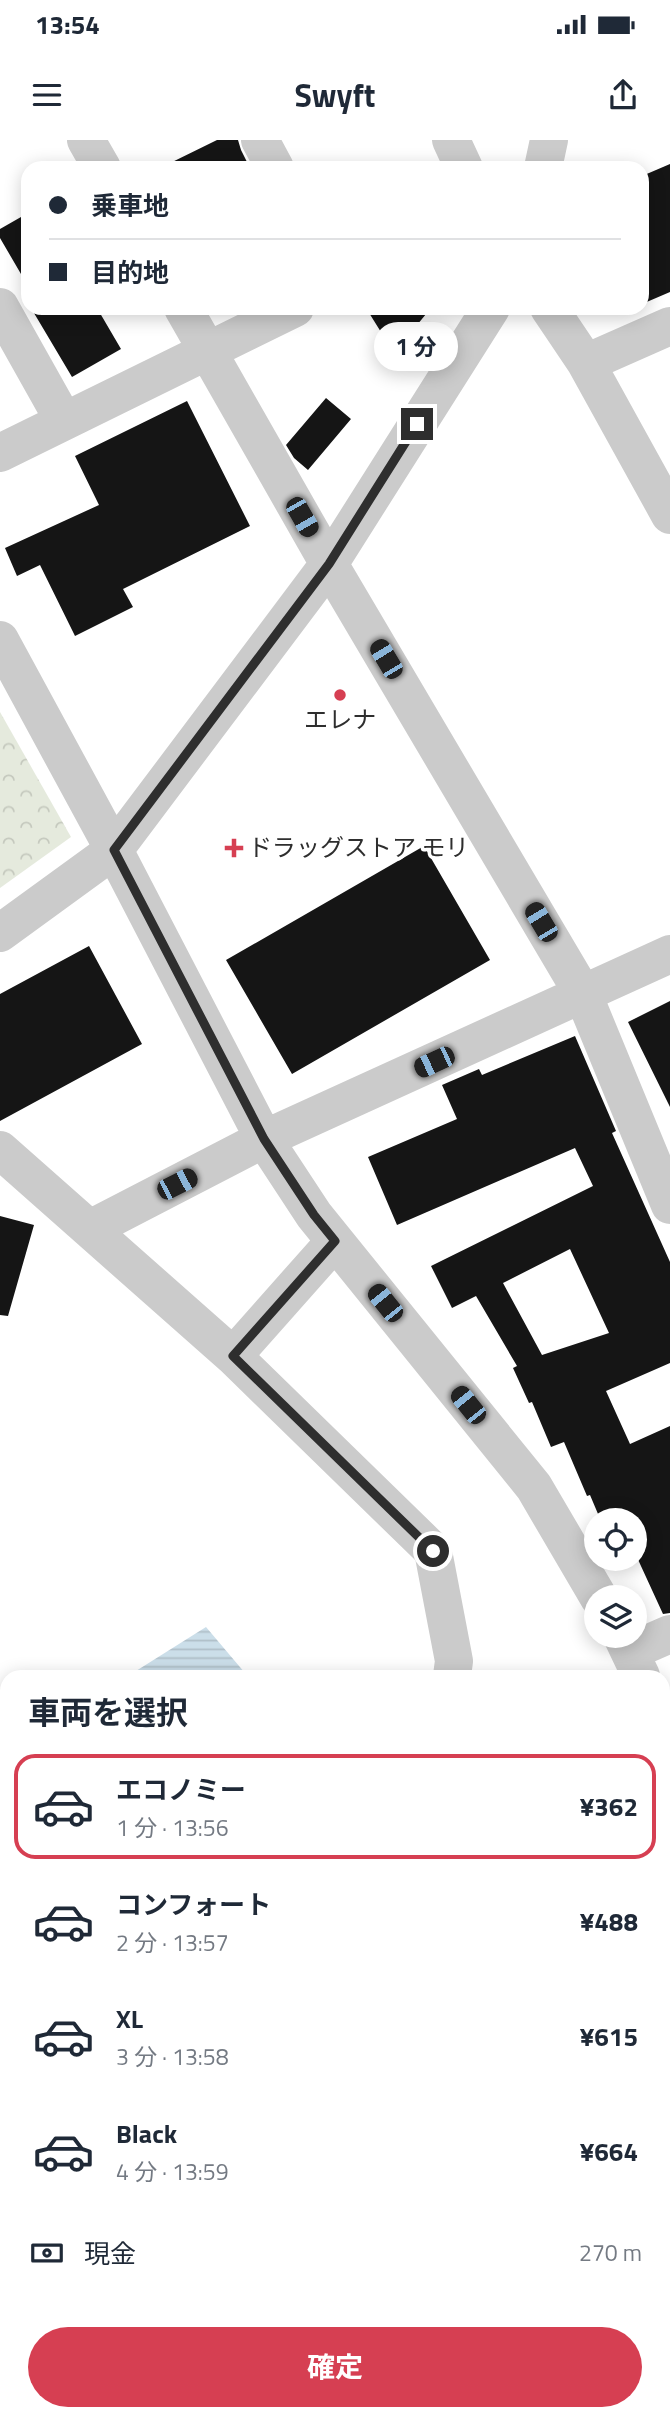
<!DOCTYPE html>
<html lang="ja">
<meta charset="utf-8">
<style>
:root{--surface:#fff;--page:#f6f6f7;--text:#1f2937;--muted:#747a83;--line:#e0e1e3;--accent:#d63f52}
body{margin:0;font-family:"Titillium Web","Noto Sans JP",sans-serif;background:var(--page);color:var(--text);height:100vh;display:flex;flex-direction:column;font-size:26px;white-space:nowrap}
*{box-sizing:border-box;margin:0}
p{font-size:23px;color:var(--muted)}
.icon{flex:none;width:38px;height:38px;fill:none;stroke:currentColor;stroke-width:2;stroke-linecap:round;stroke-linejoin:round}
.map{position:relative;flex:1;overflow:hidden}
.side{position:absolute;left:0px;top:1530px;width:670px;height:751px;display:flex;flex-direction:column;background:var(--surface);border-radius:21px 21px 0 0;box-shadow:0 4px 18px #0003}
.side>*{flex:none}
.guide{position:absolute;left:21px;top:21px;width:628px;height:154px;border-radius:21px;box-shadow:0 4px 18px #0003;display:grid;align-content:center;height:154px;padding:0 28px;background:var(--surface)}
.tools{position:absolute;left:584px;top:1368px;display:grid;gap:14px}
.tools a{display:grid;place-items:center;width:63px;height:63px;border-radius:50%;background:var(--surface);box-shadow:0 4px 18px #0003;font-size:35px}
.end{position:absolute;width:32px;height:32px;margin:-16px;border:9px solid #2e2e2e;background:#fff;box-shadow:0 0 0 4px #fff}
.from{border-radius:50%}
.bubble{position:absolute;height:49px;border-radius:24px;background:var(--surface);box-shadow:0 4px 18px #0003;font-size:23px;font-weight:700;line-height:49px;text-align:center}
.car{position:absolute;width:21px;height:42px;margin:-21px -10px;border-radius:9px;box-shadow:0 0 5px 2px #0007;background:linear-gradient(#222 24%,#8ab4d8 0 40%,#222 0 76%,#8ab4d8 0 86%,#222 0)}
.guide b{display:flex;align-items:center;gap:24px;height:66px;font-size:26px}
.guide b+b{border-top:2px solid var(--line)}
.guide i{width:18px;height:18px;background:var(--text)}
ul{padding:0;list-style:none}
li{display:flex;align-items:center;gap:21px;height:105px;margin:0 14px 10px;padding:0 14px;border:4px solid transparent;border-radius:21px}
li div{flex:1}
li b{display:block;font-size:26px}
li em{font-style:normal;font-weight:700}
li.on{border-color:var(--accent)}
li>.icon{width:63px;height:63px;stroke-width:1.5}
h2{padding:0 28px;font-size:32px;line-height:84px}
.pay{display:flex;align-items:center;gap:18px;height:77px;padding:0 28px;font-size:26px}
.pay p{margin-inline-start:auto}
.action{display:flex;gap:14px;margin-top:auto;padding:14px 28px}
.action a{flex:1;height:80px;border-radius:42px;background:var(--accent);color:#fff;font-size:28px;font-weight:700;line-height:80px;text-align:center}
.status{display:flex;justify-content:space-between;align-items:center;height:49px;padding:0 35px;background:var(--surface);direction:ltr}
.status svg{height:19px;fill:currentColor}
header{display:flex;justify-content:space-between;align-items:center;height:91px;padding:0 28px;background:var(--surface);font-size:32px;font-weight:700}
.map>svg:first-child{display:block}
.park{fill:url(#park-crowns)}
.water{fill:url(#water-rules)}
.building{fill:#151515;fill-rule:evenodd}
.lines{fill:none;stroke-linecap:round;stroke-linejoin:round}
.minor{stroke:#cbcbcb;stroke-width:38}
.route{stroke:#2e2e2e;stroke-width:9}
.poi-dot{fill:#d63f52;stroke:#fff;stroke-width:2.5}
.labels{text-anchor:middle;stroke-width:7;stroke-linejoin:round;paint-order:stroke}
.poi-label{font-size:24px;fill:#2e2e2e;stroke:#fff}
</style>
<div class="status"><b>13:54</b><svg viewBox="0 0 49 12"><path d="M0 12V9h3v3zM5 12V6h3v6zM10 12V3h3v9zM15 12V0h3v12zM26 1h20v11H26zM47 4h2v5h-2z"/></svg></div>
<header><svg class="icon" aria-label="menu" viewBox="0 0 24 24"><path d="M4 6h16M4 12h16M4 18h16"/></svg>Swyft<svg class="icon" aria-label="share" viewBox="0 0 24 24"><path d="M12 15V3M7 8l5-5 5 5M5 13v7h14v-7"/></svg></header>
<div class="map">
<svg width="670" height="2279" viewBox="0 0 670 2279">
<defs>
<pattern id="park-crowns" width="20" height="18" patternUnits="userSpaceOnUse" patternTransform="scale(1.75)"><rect width="20" height="18" fill="#e5eadd"/><path d="M2 6a3 3 0 1 1 6 0M12 15a3 3 0 1 1 6 0" fill="none" stroke="#c5c9be"/></pattern>
<pattern id="water-rules" width="6" height="5" patternUnits="userSpaceOnUse" patternTransform="scale(1.75)"><rect width="6" height="5" fill="#cbdee9"/><path d="M0 2.5h6" fill="none" stroke="#afbfc8"/></pattern>
</defs>
<rect width="100%" height="100%" fill="#fff"/>
<path class="park" d="M 0,572 L 71,697 L 0,748 Z"/>
<path class="water" d="M 206,1487 L 245,1533 L 241,1536 L 128,1536 Z
M 7,1833 L 7,1931 L 0,1914 L 0,1835 Z
M 663,1836 L 670,1839 L 670,2279 L 188,2279 L 184,2273 L 663,2273 Z"/>
<path class="building" d="M 217,0 L 238,0 L 241,10 L 250,28 L 160,28 Z
M 670,24 L 670,152 L 642,164 L 642,36 Z
M 28,73 L 28,146 L 0,98 L 0,89 Z
M 31,168 L 97,168 L 121,209 L 72,237 Z
M 366,168 L 431,168 L 394,213 Z
M 326,258 L 351,279 L 308,330 L 294,318 L 286,305 Z
M 187,261 L 250,386 L 123,449 L 133,467 L 75,496 L 40,425 L 17,436 L 5,408 L 99,365 L 75,316 Z
M 424,706 L 490,820 L 292,934 L 226,820 Z
M 89,806 L 142,904 L 0,981 L 0,854 Z
M 670,861 L 670,967 L 628,882 Z
M 575,896 L 616,991 L 612,993 L 670,1122 L 670,1223 L 606,1251 L 630,1304 L 670,1286 L 670,1473 L 663,1474 L 635,1413 L 635,1381 L 601,1381 L 590,1355 L 587,1356 L 564,1302 L 551,1307 L 532,1262 L 529,1263 L 513,1228 L 517,1226 L 476,1156 L 452,1168 L 431,1126 L 593,1046 L 575,1008 L 397,1085 L 368,1017 L 457,979 L 442,945 L 479,929 L 482,935 ZM 570,1109 L 609,1193 L 542,1215 L 503,1143 Z
M 0,1076 L 34,1085 L 8,1176 L 0,1175 Z"/>
<g class="lines">
<path class="minor" d="M 86,0 L 102,28
M 260,0 L 275,28
M 451,0 L 464,28
M 543,28 L 549,0
M 0,167 L 64,281
M 183,168 L 329,424 L 583,854 L 670,1065
M 549,168 L 586,223 L 670,375
M 586,223 L 670,186
M 0,313 L 295,168
M 0,500 L 114,710 L 264,999 L 314,1075 L 534,1347 L 599,1458
M 0,793 L 114,710 L 329,424 L 491,168
M 0,1010 L 233,1216
M 90,1089 L 264,999 L 670,814
M 335,1101 L 233,1216 L 433,1411 L 454,1521 L 452,1536
M 622,1496 L 641,1536
M 631,1511 L 670,1494
M 663,1593 L 670,1609
M 0,1814 L 7,1811
M 0,2207 L 7,2220
M 0,2253 L 7,2249
M 36,2273 L 40,2279"/>
</g>
<g class="lines">
<path class="route" d="M 417,284 L 329,424 L 114,710 L 264,999 L 314,1075 L 335,1101 L 233,1216 L 433,1411"/>
</g>
<g class="poi-dot">
<circle cx="340" cy="555" r="7"/>
<path d="M230.5 697.5h7v7h7v7h-7v7h-7v-7h-7v-7h7z"/>
</g>
<g class="labels">
<g class="poi-label">
<text x="340" y="588">エレナ</text>
<text x="248" y="716" text-anchor="start">ドラッグストア モリ</text>
</g>
</g>
</svg>
<div class="tools">
<a><svg class="icon" aria-label="locate" viewBox="0 0 24 24"><circle cx="12" cy="12" r="6"/><path d="M12 2v4M12 18v4M2 12h4M18 12h4"/></svg></a>
<a><svg class="icon" aria-label="layers" viewBox="0 0 24 24"><path d="M12 4l9 5-9 5-9-5zM3 14l9 5 9-5"/></svg></a>
</div>
<i class="end from" style="left:433px;top:1411px"></i>
<i class="end" style="left:417px;top:284px"></i>
<div class="bubble" style="left:374px;top:182px;width:84px">1 分</div>
<i class="car" style="left:302px;top:377px;rotate:150deg"></i>
<i class="car" style="left:386px;top:519px;rotate:329deg"></i>
<i class="car" style="left:541px;top:782px;rotate:329deg"></i>
<i class="car" style="left:434px;top:922px;rotate:245deg"></i>
<i class="car" style="left:177px;top:1044px;rotate:63deg"></i>
<i class="car" style="left:385px;top:1163px;rotate:321deg"></i>
<i class="car" style="left:468px;top:1265px;rotate:321deg"></i>
<div class="guide">
<b><i class="from"></i>乗車地</b>
<b><i></i>目的地</b>
</div>
<section class="side">
<h2>車両を選択</h2>
<ul>
<li class="on"><svg class="icon" aria-label="car" viewBox="0 0 24 24"><path d="M5 17H2v-5l4-1 3-4h7l3 4 3 1v5h-3M9 17h6M6 11h13"/><circle cx="7" cy="17" r="2"/><circle cx="17" cy="17" r="2"/></svg><div><b>エコノミー</b><p>1 分 · 13:56</p></div><em>¥362</em></li>
<li><svg class="icon" aria-label="car" viewBox="0 0 24 24"><path d="M5 17H2v-5l4-1 3-4h7l3 4 3 1v5h-3M9 17h6M6 11h13"/><circle cx="7" cy="17" r="2"/><circle cx="17" cy="17" r="2"/></svg><div><b>コンフォート</b><p>2 分 · 13:57</p></div><em>¥488</em></li>
<li><svg class="icon" aria-label="car" viewBox="0 0 24 24"><path d="M5 17H2v-5l4-1 3-4h7l3 4 3 1v5h-3M9 17h6M6 11h13"/><circle cx="7" cy="17" r="2"/><circle cx="17" cy="17" r="2"/></svg><div><b>XL</b><p>3 分 · 13:58</p></div><em>¥615</em></li>
<li><svg class="icon" aria-label="car" viewBox="0 0 24 24"><path d="M5 17H2v-5l4-1 3-4h7l3 4 3 1v5h-3M9 17h6M6 11h13"/><circle cx="7" cy="17" r="2"/><circle cx="17" cy="17" r="2"/></svg><div><b>Black</b><p>4 分 · 13:59</p></div><em>¥664</em></li>
</ul>
<div class="pay"><svg class="icon" aria-label="cash" viewBox="0 0 24 24"><path d="M3 7h18v10H3z"/><circle cx="12" cy="12" r="2"/></svg>現金<p>270 m</p></div>
<div class="action"><a>確定</a></div>
</section>
</div>
